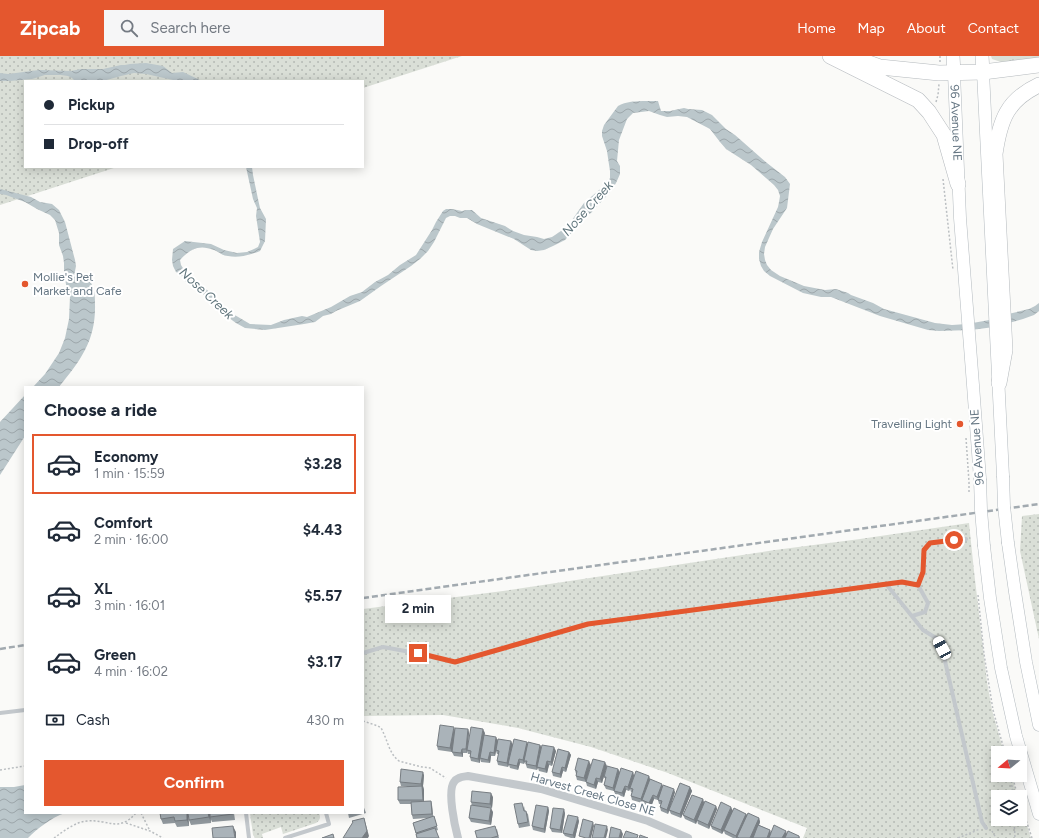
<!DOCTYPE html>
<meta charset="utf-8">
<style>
:root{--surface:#fff;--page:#f6f6f7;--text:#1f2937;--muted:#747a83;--line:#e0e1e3;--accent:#e4572e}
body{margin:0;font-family:Figtree,sans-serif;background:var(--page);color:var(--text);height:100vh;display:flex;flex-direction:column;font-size:15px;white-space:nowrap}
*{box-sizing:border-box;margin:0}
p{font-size:13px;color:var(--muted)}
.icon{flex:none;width:22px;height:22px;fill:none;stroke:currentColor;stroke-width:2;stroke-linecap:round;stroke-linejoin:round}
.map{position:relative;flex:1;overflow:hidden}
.side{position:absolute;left:24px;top:330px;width:340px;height:428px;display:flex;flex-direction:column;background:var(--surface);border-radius:0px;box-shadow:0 2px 10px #0003}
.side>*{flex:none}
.banner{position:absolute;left:24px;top:24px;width:340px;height:88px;border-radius:0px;box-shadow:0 2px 10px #0003;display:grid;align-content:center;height:88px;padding:0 20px;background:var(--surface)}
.needle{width:26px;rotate:252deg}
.controls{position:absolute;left:991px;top:690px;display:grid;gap:8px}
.controls a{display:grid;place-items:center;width:36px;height:36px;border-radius:0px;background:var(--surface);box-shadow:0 2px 10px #0003;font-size:20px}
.end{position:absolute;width:18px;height:18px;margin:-9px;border:5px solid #e4572e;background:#fff;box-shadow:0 0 0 2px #fff}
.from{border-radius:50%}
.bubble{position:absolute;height:28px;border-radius:0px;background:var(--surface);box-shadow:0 2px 10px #0003;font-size:13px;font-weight:700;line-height:28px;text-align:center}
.car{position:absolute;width:12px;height:24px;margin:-12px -6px;border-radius:5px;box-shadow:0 0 3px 1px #0007;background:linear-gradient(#fff 24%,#345 0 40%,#fff 0 76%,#345 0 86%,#fff 0)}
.banner b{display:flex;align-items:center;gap:14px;height:38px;font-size:15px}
.banner b+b{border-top:1px solid var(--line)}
.banner i{width:10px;height:10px;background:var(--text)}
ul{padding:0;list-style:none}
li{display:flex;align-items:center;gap:12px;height:60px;margin:0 8px 6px;padding:0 12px;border:2px solid transparent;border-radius:0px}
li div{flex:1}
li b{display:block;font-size:15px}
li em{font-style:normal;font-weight:700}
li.selected{border-color:var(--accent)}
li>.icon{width:36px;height:36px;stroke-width:1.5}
h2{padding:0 20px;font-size:18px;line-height:48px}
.pay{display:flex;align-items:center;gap:10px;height:44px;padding:0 20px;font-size:15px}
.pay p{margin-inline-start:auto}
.action{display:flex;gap:8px;margin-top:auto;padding:8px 20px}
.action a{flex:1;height:46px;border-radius:0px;background:var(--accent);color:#fff;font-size:16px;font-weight:700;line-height:46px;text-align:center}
header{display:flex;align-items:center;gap:24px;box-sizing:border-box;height:56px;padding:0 20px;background:var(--accent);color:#fff}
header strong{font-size:19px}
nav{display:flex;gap:22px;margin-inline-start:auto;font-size:14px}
.search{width:280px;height:36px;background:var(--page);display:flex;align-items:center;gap:10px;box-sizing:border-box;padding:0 14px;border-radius:0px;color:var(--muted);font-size:15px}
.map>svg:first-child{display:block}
.grass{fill:url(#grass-tufts)}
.park{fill:url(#park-dots)}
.water{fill:url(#water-waves)}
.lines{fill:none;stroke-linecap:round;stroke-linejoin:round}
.secondary-casing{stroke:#b3babf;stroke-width:13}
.primary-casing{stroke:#b5babe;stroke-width:14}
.motorway-casing{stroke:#b4b9bd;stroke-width:16}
.path{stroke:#bbbfc2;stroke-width:1.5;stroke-dasharray:2 2;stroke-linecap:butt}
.service{stroke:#c3c8cc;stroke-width:4}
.minor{stroke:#c3c8cc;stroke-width:8}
.secondary{stroke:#fff;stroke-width:12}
.primary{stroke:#fff;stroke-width:13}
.motorway{stroke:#fff;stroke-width:15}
.rail{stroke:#a2aab0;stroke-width:2.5;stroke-dasharray:6 3;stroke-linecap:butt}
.secondary-bridge-casing{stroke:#b3babf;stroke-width:13;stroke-linecap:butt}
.path-bridge{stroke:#bbbfc2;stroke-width:1.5;stroke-dasharray:2 2;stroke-linecap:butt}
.secondary-bridge{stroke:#fff;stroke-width:12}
.wall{fill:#929a9f}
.shaded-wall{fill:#777d82}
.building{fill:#aab3b9;stroke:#777d82}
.route{stroke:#e4572e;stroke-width:5}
.poi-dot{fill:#e4572e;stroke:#fff;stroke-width:1.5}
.labels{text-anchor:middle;stroke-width:4;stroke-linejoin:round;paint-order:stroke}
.street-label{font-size:12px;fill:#657683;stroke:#fff}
.poi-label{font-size:12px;fill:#657683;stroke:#fff;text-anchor:start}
.water-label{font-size:13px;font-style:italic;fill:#60757c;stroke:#fff}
</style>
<header>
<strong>Zipcab</strong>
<div class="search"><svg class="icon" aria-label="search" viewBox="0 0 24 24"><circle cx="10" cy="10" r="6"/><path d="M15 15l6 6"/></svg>Search here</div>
<nav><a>Home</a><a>Map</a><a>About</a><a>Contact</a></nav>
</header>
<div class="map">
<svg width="1039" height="782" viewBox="0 0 1039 782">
<defs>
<pattern id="grass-tufts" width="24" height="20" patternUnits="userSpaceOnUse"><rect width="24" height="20" fill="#dadfd7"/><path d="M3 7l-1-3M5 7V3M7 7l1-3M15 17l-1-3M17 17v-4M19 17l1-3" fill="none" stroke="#b4b9b4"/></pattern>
<pattern id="park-dots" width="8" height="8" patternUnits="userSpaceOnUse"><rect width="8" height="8" fill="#dadfd7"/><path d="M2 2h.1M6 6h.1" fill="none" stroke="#b4b9b4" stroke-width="1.8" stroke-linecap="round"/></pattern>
<pattern id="water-waves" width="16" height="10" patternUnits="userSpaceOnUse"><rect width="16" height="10" fill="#bbc7cb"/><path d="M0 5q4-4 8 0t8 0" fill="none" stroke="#9ca6aa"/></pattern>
</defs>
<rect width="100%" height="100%" fill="#fafaf8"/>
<path class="grass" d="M 991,0 L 1039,0 L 1039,3 L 1001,6 L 992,3 Z"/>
<path class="park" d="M 0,0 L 462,0 L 363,32 L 363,25 L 25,25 L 25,111 L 117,111 L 0,149 Z
M 1039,458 L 1039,583 L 1020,495 L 1022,460 Z
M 969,467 L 974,515 L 987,626 L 992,654 L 1004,697 L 998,697 L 998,719 L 1011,719 L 1018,741 L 998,741 L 998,763 L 1020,763 L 1020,748 L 1031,782 L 803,782 L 807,772 L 668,717 L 591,691 L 518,672 L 443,659 L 363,660 L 363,553 L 503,535 L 775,494 L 860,483 Z
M 250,757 L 319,757 C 321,762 320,764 316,767 L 283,778 L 281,771 L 262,778 L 263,782 L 255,782 L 253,779 Z"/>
<path class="water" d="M 146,7 L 163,10 L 172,17 L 183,16 L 202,25 L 173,24 L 146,18 L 134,17 L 121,20 L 103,25 L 75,25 L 72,22 L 68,20 L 61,19 L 45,19 L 32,23 L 10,25 L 0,25 L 0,17 L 8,18 L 39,14 L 71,15 L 81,13 L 103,13 L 121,9 L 125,9 L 130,8 Z
M 655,45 L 658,45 L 661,55 L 670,55 L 684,52 L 688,53 L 702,54 L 712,59 L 726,73 L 735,79 L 767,107 L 785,121 L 790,128 L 787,152 L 773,173 L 765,191 L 764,198 L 765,204 L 767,209 L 771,214 L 780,220 L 804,230 L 825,234 L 836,233 L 848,237 L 851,239 L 873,247 L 884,253 L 935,267 L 952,269 L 967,268 L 995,263 L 1004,259 L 1029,253 L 1035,250 L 1039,247 L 1039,255 L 1034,259 L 1023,263 L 994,271 L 971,274 L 939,275 L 928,274 L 880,260 L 831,241 L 821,241 L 803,237 L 770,220 L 764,215 L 761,210 L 759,203 L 759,196 L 762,186 L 778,151 L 779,146 L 780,140 L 778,134 L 774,129 L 751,109 L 726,93 L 720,86 L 710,73 L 687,61 L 678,60 L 667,61 L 660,59 L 649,55 L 633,57 L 627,63 L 619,84 L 617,105 L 620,110 L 620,118 L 616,127 L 611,135 L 591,157 L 578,164 L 575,168 L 575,173 L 565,184 L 553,190 L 544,194 L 537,195 L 531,194 L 514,183 L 477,168 L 467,162 L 460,162 L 455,160 L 450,160 L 446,162 L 434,186 L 428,195 L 420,203 L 411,210 L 381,230 L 360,245 L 336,255 L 331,258 L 323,260 L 315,266 L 304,268 L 265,274 L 245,272 L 236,267 L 221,256 L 210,242 L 201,237 L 186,226 L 181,219 L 176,216 L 173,210 L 172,204 L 173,193 L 185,185 L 211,188 L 224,194 L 237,197 L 247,196 L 254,193 L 258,191 L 260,186 L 256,160 L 257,152 L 253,143 L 246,111 L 252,111 L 253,119 L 258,143 L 260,152 L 266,163 L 265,185 L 260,195 C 250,199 239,202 228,200 C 223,200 219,196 214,194 C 199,188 190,193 180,204 L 181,209 L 186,217 L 212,238 L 222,250 L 228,255 L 250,268 L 271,269 L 284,264 L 302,260 L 307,261 L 331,251 L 350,240 L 362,236 L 375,226 L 388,219 L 400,209 L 416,199 L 432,174 L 436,166 L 443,155 L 446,153 L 452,153 L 462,155 L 466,154 L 472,154 L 481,162 L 505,170 L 513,175 L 524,179 L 537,181 L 544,183 L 552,181 L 567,171 L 584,147 L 606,128 L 610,122 L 610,115 L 608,102 L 607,95 L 602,80 L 602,75 L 604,69 L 618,50 C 628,44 644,45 655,45 Z
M 0,133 L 31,141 L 40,146 L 52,148 L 59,154 L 65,166 L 75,204 L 76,210 L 74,220 C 79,224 86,222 91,227 C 95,233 95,242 95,248 C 96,284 81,304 59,331 L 33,331 L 45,318 L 59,297 L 65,282 L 69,263 L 70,240 L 67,235 L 64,215 L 64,207 L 63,200 L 59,189 L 59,177 L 55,164 L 50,159 L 37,153 L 25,146 L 6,139 L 0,138 Z
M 25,339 L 25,380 L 0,419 L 0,366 Z
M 25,729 L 25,757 L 65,757 C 51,762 38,772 28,782 L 0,782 L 0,731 L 14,731 Z"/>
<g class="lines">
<g class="secondary-casing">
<g id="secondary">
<path d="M 983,16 L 1003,420"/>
<path id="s1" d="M 954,17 L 960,162 L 973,329 L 980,423"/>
<path d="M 1008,487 L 1015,536 L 1026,606 L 1039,669"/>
<path d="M 984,490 L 990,542 L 1001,612 L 1016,680 L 1039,758"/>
</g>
</g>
<g class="primary-casing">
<path id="primary" d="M 953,0 L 954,17
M 982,0 L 983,16"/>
</g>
<g class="motorway-casing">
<path id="motorway" d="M 830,0 L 918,44 L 929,56 L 944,79 L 958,128
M 849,0 L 880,11 L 939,17 L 983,16 L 1039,9
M 999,327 L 1005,294 L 995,98 C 1000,64 1007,44 1039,29"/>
</g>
<path class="path" d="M 940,6 L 940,0
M 936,46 L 938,39 L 939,28
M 943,123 L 953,214
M 966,382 L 969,426
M 978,539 L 984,598 L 993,654 L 1005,697
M 363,665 L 378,670 L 381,672 C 387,682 389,698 399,705 L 422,711 L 430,712 L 446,722
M 0,714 L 25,710
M 1012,719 L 1018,741
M 1011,721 L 1013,741
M 1020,746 L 1032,782
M 141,757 L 150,775
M 1014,763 L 1015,782
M 126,767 L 150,775 L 163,782
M 992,775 L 996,782
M 54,782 C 64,775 75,766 87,765 C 109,763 118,777 136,757
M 958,782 L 980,773"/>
<path class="service" d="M 886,528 L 923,574 L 936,582 L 942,592 L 982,766 L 986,772
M 918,529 L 923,516 L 924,494 L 930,487 L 966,483
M 363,597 L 383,591 L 405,595 L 455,606 L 588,568 L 902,526 L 918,529 L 928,547 L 925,556 L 912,560
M 0,657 L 25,654
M 246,757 L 249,782
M 285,782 L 329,768 L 326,757"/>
<path class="minor" d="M 458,782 C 455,771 447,735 454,726 C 457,721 462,721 468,720 L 541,733 L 648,765 L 688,782"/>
<use href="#secondary" class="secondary"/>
<use href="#primary" class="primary"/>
<use href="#motorway" class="motorway"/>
<path class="rail" d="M 363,542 L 1039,448
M 0,593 L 25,589"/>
<g class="secondary-bridge-casing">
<path id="secondary-bridge" d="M 1003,420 L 1004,450 L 1008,487
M 980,423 L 981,454 L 984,490"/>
</g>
<path class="path-bridge" d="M 969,426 L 969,438"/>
<use href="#secondary-bridge" class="secondary-bridge"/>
</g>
<path class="wall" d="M 468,673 L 469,677 L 468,690 L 485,677 L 484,679 L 498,685 L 513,689 L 528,688 L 540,689 L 542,693 L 556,695 L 552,710 L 549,709 L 547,717 L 539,715 L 538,712 L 537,714 L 527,712 L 525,706 L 524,708 L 520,707 L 518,714 L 510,712 L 509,709 L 508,711 L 498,709 L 497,705 L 499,698 L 497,698 L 496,695 L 495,700 L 491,700 L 490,707 L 481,706 L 480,703 L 480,707 L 471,705 L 470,701 L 470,698 L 468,698 L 467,695 L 467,697 L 463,697 L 463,701 L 454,700 L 452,696 L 454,680 L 452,696 L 438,694 L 437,690 L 455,674 Z
M 569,696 L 571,699 L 566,716 L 563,715 L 561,722 L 553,720 L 552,716 Z
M 591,709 L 586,726 L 577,724 L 576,720 L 576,718 L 575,714 Z
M 607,710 L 602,727 L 598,726 L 596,733 L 587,730 L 586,726 Z
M 618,713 L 620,717 L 633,716 L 634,720 L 649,720 L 650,723 L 662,731 L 675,736 L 668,758 L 661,755 L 660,751 L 661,748 L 659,748 L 658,744 L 654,743 L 651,751 L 643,748 L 642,746 L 642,747 L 632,744 L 631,740 L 632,736 L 631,736 L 630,733 L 629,735 L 626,734 L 624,741 L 615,738 L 614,735 L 606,733 L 604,729 L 606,724 L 604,721 Z
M 424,719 L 423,730 L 424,734 L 424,746 L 431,745 L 432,749 L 433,761 L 434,760 L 438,774 L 417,782 L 413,767 L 428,762 L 413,763 L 412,759 L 411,748 L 400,748 L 398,744 L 407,730 L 401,730 L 400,726 Z
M 690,731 L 692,735 L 681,762 L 671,758 L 669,754 Z
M 493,741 L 492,752 L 476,750 L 493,756 L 491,769 L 471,766 L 469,762 L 472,749 L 471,746 Z
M 703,743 L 704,747 L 716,750 L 717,753 L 709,773 L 698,768 L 697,764 L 696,768 L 685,763 L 683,759 Z
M 363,749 L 366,757 L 349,762 L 348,757 L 363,757 Z
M 524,750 L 525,755 L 528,758 L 530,770 L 519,772 L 518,768 Z
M 548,751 L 549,755 L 545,777 L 533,774 L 532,770 Z
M 733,755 L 746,758 L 747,759 L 759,762 L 760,766 L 759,769 L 770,774 L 771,777 L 787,778 L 799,780 L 800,782 L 733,782 L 725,778 L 724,775 L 722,778 L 712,773 L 711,770 Z
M 188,757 L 189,770 L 177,771 L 175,767 L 163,768 L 161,763 Z
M 210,757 L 211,767 L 191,769 L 189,764 Z
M 210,757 L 234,757 L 235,764 L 212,766 L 210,761 Z
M 565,757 L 562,777 L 552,776 L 550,772 Z
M 579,765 L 575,782 L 571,782 L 565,780 L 563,777 Z
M 497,773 L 499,782 L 477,782 Z"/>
<path class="shaded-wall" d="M 454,671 L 455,675 L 452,696 L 450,692 Z
M 468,673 L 469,677 L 467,697 L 466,693 Z
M 483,673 L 485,677 L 480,702 L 480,707 L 478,703 Z
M 496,681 L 498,685 L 495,700 L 494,697 Z
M 511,685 L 513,689 L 508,711 L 507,707 Z
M 527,686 L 528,690 L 524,708 L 523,704 Z
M 540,689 L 542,693 L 537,714 L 536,710 Z
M 554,691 L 556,695 L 552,710 L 551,706 Z
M 462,693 L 463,697 L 463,701 L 461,697 Z
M 490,696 L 491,700 L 490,707 L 488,704 Z
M 569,696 L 571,699 L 566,716 L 565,712 Z
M 519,703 L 520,707 L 518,714 L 517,710 Z
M 547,705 L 549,709 L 547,717 L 545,713 Z
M 589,705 L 591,709 L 586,726 L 584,722 Z
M 605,706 L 607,710 L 602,727 L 600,723 Z
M 562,711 L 563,715 L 561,722 L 560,718 Z
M 618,713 L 620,717 L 614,735 L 613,732 Z
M 423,716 L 424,719 L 423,730 L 424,734 L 424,747 L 423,744 L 422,732 L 421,728 Z
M 633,716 L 634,720 L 629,735 L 628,731 Z
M 649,720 L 650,724 L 642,744 L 642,747 L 641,743 Z
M 596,722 L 598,726 L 596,733 L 594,729 Z
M 662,728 L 663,732 L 658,744 L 657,741 Z
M 625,730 L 626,734 L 624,741 L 622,737 Z
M 690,731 L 692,735 L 681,762 L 680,758 Z
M 674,733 L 675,736 L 668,758 L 667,754 Z
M 491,737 L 493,741 L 492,752 L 490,748 Z
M 653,739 L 654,743 L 651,751 L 649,747 Z
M 703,743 L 704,747 L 696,768 L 694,764 Z
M 431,745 L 432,749 L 433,762 L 432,758 Z
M 716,750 L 717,753 L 709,773 L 708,769 Z
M 548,751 L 549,755 L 545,777 L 544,773 Z
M 731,751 L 733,755 L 722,778 L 721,774 Z
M 491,752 L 493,756 L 491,769 L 489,765 Z
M 564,753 L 565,757 L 562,777 L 560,774 Z
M 187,757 L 188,757 L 189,770 L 187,764 Z
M 208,757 L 210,757 L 211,767 L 209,761 Z
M 746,758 L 748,761 L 737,782 L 736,782 L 736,780 Z
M 578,761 L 579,765 L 575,782 L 574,782 L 573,779 Z
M 364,762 L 369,780 L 368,782 L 362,782 Z
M 759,762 L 760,766 L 754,782 L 750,782 Z
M 593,766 L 594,770 L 591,782 L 589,782 Z
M 233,770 L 236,776 L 236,782 L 235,782 Z
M 607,770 L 608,774 L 606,782 L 604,782 Z
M 621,774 L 623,778 L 622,782 L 619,782 Z
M 770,774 L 771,778 L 770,782 L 767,782 Z
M 786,775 L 787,778 L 785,782 L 782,782 Z"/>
<path class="building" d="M 440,669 L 454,671 L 450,692 L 437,690 Z
M 471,671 L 483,673 L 478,703 L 470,701 L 471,695 L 467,694 Z
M 455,672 L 468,673 L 466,693 L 462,693 L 461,697 L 452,696 Z
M 484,679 L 496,681 L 494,697 L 490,696 L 488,704 L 480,702 Z
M 498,683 L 511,685 L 507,707 L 497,705 L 499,695 L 496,694 Z
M 514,683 L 527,686 L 523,704 L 519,703 L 517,710 L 508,708 Z
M 528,686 L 540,689 L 536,710 L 526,708 L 527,705 L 524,705 Z
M 542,689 L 554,691 L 551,706 L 547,705 L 545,713 L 537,711 Z
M 558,693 L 569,696 L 565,712 L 562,711 L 560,718 L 552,716 Z
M 578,702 L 589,705 L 584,722 L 576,720 L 577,715 L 575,714 Z
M 593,703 L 605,706 L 600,723 L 596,722 L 594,729 L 586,726 Z
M 607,710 L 618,713 L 613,732 L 604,729 L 606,721 L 604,721 Z
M 621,712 L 633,716 L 628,731 L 625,730 L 622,737 L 614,735 Z
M 401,713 L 423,716 L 421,728 L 400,726 Z
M 636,715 L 649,720 L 641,743 L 631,740 L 633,733 L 630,732 Z
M 650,723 L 662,728 L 657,741 L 653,739 L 649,747 L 642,744 Z
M 680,727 L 690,731 L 680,758 L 669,754 Z
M 663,729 L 674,733 L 667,754 L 660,751 L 662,745 L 658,744 Z
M 422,730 L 423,744 L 398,744 L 398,731 Z
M 472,735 L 491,737 L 490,748 L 471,746 Z
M 692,739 L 703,743 L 694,764 L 683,759 Z
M 431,745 L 432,758 L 412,759 L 411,746 Z
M 705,745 L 716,750 L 708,769 L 697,764 Z
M 721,746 L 731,751 L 721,774 L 711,770 Z
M 522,747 L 524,755 L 526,755 L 528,766 L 518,768 L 514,748 Z
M 471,749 L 491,752 L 489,765 L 469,762 Z
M 536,749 L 548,751 L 544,773 L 532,770 Z
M 553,752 L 564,753 L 560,774 L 550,772 Z
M 734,752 L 746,758 L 736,780 L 724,774 Z
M 160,757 L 187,757 L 187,764 L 175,765 L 174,761 L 161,763 Z
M 188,757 L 208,757 L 209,761 L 189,764 Z
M 210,757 L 233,757 L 233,758 L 210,761 Z
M 748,757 L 759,762 L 750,782 L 739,782 L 737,781 Z
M 568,759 L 578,761 L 573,779 L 563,777 Z
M 434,760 L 437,770 L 416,777 L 413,767 Z
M 364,762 L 367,775 L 362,782 L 343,782 L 353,766 L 352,765 Z
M 583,763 L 593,766 L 589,782 L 586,782 L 579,780 Z
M 595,768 L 607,770 L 604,782 L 592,782 Z
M 758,769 L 770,774 L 767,782 L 753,782 Z
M 774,769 L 786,775 L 782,782 L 769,782 Z
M 233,770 L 235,782 L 213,782 L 212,772 Z
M 495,770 L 498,780 L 491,782 L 477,782 L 475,775 Z
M 611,771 L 621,774 L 619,782 L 609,782 Z
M 435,772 L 439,782 L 417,782 L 416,778 Z
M 626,775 L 638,779 L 637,782 L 623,782 Z
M 788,775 L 799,780 L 799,782 L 785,782 Z
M 333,778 L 334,782 L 322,782 Z
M 640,779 L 648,782 L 639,782 Z"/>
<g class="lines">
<path class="route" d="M 418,597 L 455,606 L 588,568 L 902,526 L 918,529 L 923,516 L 924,494 L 930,487 L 954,484"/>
</g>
<g class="poi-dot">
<circle cx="25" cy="228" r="4"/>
<circle cx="960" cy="368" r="4"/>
</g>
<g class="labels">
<g class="street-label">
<text dy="4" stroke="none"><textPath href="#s1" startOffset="50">96 Avenue NE</textPath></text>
<text transform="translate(977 391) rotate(-94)" y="4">96 Avenue NE</text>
<text transform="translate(593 738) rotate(16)" y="4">Harvest Creek Close NE</text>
</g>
<g class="poi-label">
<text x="33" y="225">Mollie's Pet<tspan x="33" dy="14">Market and Cafe</tspan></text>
<text x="952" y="372" text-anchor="end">Travelling Light</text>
</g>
<g class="water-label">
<text transform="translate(587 152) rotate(-48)" y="5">Nose Creek</text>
<text transform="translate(207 237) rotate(43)" y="5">Nose Creek</text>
</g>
</g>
</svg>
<div class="controls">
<a><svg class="needle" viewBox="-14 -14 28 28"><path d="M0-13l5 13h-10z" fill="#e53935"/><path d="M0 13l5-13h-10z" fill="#747a83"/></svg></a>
<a><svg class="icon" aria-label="layers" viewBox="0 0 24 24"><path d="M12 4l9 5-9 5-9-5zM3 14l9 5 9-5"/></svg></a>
</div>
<i class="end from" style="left:954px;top:484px"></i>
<i class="end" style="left:418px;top:597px"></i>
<div class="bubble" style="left:385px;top:539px;width:66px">2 min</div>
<i class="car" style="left:942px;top:592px;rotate:332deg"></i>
<div class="banner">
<b><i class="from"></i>Pickup</b>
<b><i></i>Drop-off</b>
</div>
<section class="side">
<h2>Choose a ride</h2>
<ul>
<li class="selected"><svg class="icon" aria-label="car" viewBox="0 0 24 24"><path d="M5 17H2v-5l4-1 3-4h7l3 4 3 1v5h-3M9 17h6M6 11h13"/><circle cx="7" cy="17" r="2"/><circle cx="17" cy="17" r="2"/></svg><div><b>Economy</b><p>1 min · 15:59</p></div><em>$3.28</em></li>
<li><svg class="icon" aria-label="car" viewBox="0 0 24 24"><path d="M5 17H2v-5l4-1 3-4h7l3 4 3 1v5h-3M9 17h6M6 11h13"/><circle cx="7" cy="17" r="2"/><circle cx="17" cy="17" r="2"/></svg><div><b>Comfort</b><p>2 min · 16:00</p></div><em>$4.43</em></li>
<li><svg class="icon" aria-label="car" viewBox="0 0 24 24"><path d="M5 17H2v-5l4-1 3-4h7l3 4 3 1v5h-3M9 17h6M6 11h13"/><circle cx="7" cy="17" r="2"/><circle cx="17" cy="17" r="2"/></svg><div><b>XL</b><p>3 min · 16:01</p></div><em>$5.57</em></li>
<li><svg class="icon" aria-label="car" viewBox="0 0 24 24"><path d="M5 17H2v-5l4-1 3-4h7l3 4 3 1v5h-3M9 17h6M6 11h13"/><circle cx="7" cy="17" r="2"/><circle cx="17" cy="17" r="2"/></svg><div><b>Green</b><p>4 min · 16:02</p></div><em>$3.17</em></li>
</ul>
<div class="pay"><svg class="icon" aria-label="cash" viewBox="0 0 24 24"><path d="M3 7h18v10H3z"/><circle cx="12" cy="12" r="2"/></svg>Cash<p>430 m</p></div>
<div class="action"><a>Confirm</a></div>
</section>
</div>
